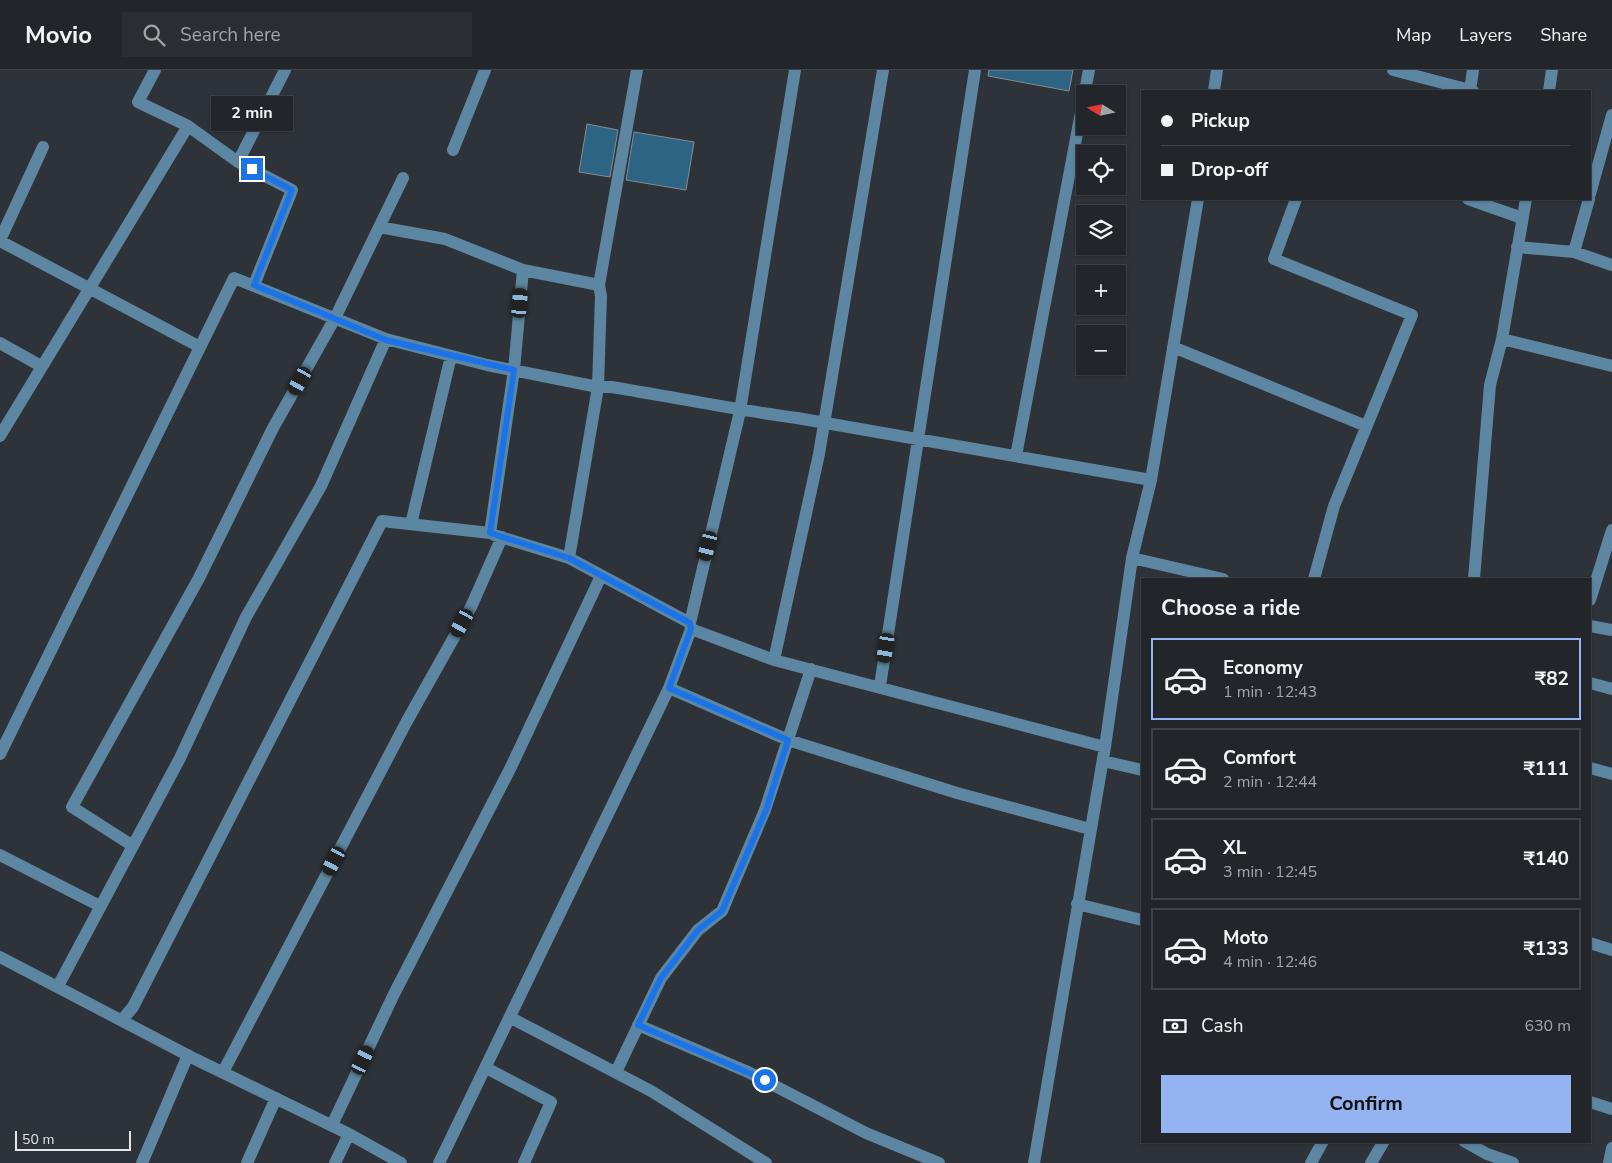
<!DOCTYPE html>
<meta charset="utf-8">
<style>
:root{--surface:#22262a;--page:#2a2e32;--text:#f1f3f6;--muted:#a2a5a8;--line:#3f4347;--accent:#95b2f1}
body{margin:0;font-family:"Nunito Sans",sans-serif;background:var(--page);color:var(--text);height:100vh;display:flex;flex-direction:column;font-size:19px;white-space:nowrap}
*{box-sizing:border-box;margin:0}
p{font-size:16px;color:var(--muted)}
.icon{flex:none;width:28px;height:28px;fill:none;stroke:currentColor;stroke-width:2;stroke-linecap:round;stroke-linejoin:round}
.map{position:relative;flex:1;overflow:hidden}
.details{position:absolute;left:1141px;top:508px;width:450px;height:565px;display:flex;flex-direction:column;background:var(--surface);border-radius:0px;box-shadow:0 1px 4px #0004,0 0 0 1px var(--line)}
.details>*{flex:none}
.top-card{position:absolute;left:1141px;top:20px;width:450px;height:110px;border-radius:0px;box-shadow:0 1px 4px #0004,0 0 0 1px var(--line);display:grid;align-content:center;height:110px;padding:0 20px;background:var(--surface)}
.needle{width:32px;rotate:280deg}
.fabs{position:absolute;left:1076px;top:15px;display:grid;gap:10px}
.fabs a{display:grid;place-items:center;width:50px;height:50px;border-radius:0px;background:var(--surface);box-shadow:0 1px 4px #0004,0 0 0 1px var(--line);font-size:25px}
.scale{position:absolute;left:15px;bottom:12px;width:116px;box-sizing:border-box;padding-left:5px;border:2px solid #e2e6e9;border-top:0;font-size:14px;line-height:18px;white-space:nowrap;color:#e2e6e9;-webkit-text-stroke:4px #2d3338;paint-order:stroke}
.end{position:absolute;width:22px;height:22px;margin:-11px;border:6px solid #1a73e8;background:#fff;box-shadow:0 0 0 2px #fff}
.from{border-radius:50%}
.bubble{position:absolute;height:35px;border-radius:0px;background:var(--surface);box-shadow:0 1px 4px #0004,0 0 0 1px var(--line);font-size:16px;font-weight:700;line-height:35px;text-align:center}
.car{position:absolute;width:15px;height:30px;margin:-15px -8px;border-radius:6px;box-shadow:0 0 4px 1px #0007;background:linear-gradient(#222 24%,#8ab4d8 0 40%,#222 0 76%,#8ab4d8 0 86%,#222 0)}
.top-card b{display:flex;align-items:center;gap:18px;height:48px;font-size:19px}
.top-card b+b{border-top:1px solid var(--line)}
.top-card i{width:12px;height:12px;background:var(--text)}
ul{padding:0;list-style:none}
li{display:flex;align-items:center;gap:15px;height:82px;margin:0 10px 8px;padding:0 10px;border:2px solid var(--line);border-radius:0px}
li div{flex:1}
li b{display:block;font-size:19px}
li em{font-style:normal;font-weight:700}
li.on{border-color:var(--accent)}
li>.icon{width:45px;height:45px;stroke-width:1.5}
h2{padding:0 20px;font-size:22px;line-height:60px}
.pay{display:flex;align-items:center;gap:12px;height:55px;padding:0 20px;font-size:19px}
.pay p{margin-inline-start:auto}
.button{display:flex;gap:10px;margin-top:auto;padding:10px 20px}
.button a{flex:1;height:58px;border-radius:0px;background:var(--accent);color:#111;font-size:20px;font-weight:700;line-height:58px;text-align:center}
header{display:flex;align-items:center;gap:30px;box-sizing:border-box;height:70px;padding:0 25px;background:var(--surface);border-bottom:1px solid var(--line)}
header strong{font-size:24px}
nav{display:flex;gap:28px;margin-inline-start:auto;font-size:18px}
.search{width:350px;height:45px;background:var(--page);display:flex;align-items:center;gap:12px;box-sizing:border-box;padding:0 18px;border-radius:0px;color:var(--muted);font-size:19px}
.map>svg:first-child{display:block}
.building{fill:#2d6484;stroke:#868d92}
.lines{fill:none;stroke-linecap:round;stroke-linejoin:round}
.minor{stroke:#5c86a1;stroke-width:12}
.route{stroke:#1a73e8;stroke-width:6}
</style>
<header>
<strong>Movio</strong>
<div class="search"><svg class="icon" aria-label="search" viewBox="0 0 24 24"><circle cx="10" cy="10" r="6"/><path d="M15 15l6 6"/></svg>Search here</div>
<nav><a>Map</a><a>Layers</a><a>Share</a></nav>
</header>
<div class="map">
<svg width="1612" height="1093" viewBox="0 0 1612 1093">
<rect width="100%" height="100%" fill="#2d3338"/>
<path class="building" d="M 989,0 L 1073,0 L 1069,21 L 988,6 Z
M 587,54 L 618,60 L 610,107 L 579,102 Z
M 634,62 L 694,72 L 686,120 L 626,110 Z"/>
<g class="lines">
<path class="minor" d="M 1393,0 L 1470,20
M 1214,21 L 1217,0
M 1473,21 L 1470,20 L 1473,0
M 1549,21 L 1552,0
M 188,56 L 238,92
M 453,80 L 485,0
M 1590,124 L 1612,45
M 1296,129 L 1274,189 L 1412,245 L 1334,436 L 1314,509
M 1468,129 L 1522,148
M 379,157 L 445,169 L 523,200 L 599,215
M 0,170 L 43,77
M 0,171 L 200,277
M 1517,177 L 1574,182 L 1612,195
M 1574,182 L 1589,129
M 254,215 L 292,120 L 238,92 L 285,0
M 1502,269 L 1612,296
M 0,273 L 41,296
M 1173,277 L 1366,356
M 0,366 L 188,56 L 138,32 L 155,0
M 1016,386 L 1089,0
M 411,454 L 451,286
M 494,465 L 569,488 L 690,553
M 569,488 L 598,317 L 601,226 L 599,215 L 637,0
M 1132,488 L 1223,509
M 1474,509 L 1490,315 L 1502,269 L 1526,129
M 1590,530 L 1612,460
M 1590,556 L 1612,560
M 691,559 L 774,590 L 1105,677
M 774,590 L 819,384 L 883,0
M 1590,613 L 1612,619
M 880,616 L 975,0
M 669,618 L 788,670 L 957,723 L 1090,759
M 0,684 L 234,208 L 386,269 L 487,295 L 598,317 L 611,317 C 674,327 735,340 797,348 L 1151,410
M 1103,691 L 1142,700
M 1590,698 L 1612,704
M 133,776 L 72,737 L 199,508 L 273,358 L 335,248 L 403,108
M 0,785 L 100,836
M 1077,834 L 1142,850
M 1590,873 L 1612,880
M 0,887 L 195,989 L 349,1064 L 401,1093
M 58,916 L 180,688 L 246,547 L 321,416 L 386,269
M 511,948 L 651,1021 L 766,1093
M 122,950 L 133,937 L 382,451 L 490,463 L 514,300 L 523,200
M 638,955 L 748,1002 L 866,1063 L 939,1093
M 486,998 L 551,1032 L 524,1093
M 223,1002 L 407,651 L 471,537 L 502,467
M 616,1002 L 661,908 L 698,860 L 722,841 L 765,740 L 811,599
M 1590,1032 L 1612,1039
M 332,1055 L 394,924 L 510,699 L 601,506
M 1464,1071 L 1487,1084 L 1513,1093
M 142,1093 L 188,985
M 247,1093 L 276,1028
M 335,1093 L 349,1064
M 439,1093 L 669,618 L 691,559 L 690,553 L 740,341 L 795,0
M 1034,1093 L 1105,677 L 1132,488 L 1151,410 L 1198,129
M 1311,1093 L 1323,1071
M 1371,1093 L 1384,1071
M 1609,1093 L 1612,1078"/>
</g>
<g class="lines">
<path class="route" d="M 252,99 L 292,120 L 254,215 L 386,270 L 514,300 L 490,463 L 569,488 L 690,553 L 691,559 L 669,618 L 788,670 L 766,740 L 722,841 L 698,860 L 661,908 L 638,955 L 765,1010"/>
</g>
</svg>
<div class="fabs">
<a><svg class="needle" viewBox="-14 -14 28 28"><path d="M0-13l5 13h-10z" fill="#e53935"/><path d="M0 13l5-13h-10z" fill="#a2a5a8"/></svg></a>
<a><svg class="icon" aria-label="locate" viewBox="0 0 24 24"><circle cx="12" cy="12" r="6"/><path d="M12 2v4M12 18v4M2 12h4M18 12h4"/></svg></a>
<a><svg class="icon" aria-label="layers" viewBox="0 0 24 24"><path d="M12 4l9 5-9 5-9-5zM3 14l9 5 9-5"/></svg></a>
<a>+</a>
<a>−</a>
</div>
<div class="scale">50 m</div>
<i class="end from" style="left:765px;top:1010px"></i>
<i class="end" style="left:252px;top:99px"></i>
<div class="bubble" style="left:211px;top:26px;width:82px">2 min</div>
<i class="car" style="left:520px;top:233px;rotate:5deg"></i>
<i class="car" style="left:300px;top:311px;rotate:209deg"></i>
<i class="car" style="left:708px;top:476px;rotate:194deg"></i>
<i class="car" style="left:462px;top:553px;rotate:209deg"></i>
<i class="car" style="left:886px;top:578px;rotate:189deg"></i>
<i class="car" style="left:334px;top:791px;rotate:208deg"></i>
<i class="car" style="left:363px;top:990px;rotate:25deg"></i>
<div class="top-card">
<b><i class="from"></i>Pickup</b>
<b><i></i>Drop-off</b>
</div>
<section class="details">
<h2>Choose a ride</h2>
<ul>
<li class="on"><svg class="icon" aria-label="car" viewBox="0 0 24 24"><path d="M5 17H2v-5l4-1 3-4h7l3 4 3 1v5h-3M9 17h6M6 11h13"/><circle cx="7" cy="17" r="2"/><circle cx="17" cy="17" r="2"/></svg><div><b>Economy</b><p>1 min · 12:43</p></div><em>₹82</em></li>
<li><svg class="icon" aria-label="car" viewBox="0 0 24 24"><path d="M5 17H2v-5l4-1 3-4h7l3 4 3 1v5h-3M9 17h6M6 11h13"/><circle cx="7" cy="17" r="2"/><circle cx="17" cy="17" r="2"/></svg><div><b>Comfort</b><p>2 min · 12:44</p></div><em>₹111</em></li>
<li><svg class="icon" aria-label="car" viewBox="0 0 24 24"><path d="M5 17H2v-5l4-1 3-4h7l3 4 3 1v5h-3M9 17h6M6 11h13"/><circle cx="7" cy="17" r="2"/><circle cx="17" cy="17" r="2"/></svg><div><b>XL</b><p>3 min · 12:45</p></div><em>₹140</em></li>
<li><svg class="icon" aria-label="car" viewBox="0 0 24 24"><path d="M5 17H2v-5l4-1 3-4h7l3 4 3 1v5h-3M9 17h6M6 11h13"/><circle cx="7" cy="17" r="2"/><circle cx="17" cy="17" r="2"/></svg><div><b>Moto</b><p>4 min · 12:46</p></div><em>₹133</em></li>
</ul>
<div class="pay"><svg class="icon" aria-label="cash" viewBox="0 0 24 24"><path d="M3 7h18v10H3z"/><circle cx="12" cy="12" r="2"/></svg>Cash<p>630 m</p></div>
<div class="button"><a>Confirm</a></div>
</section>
</div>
